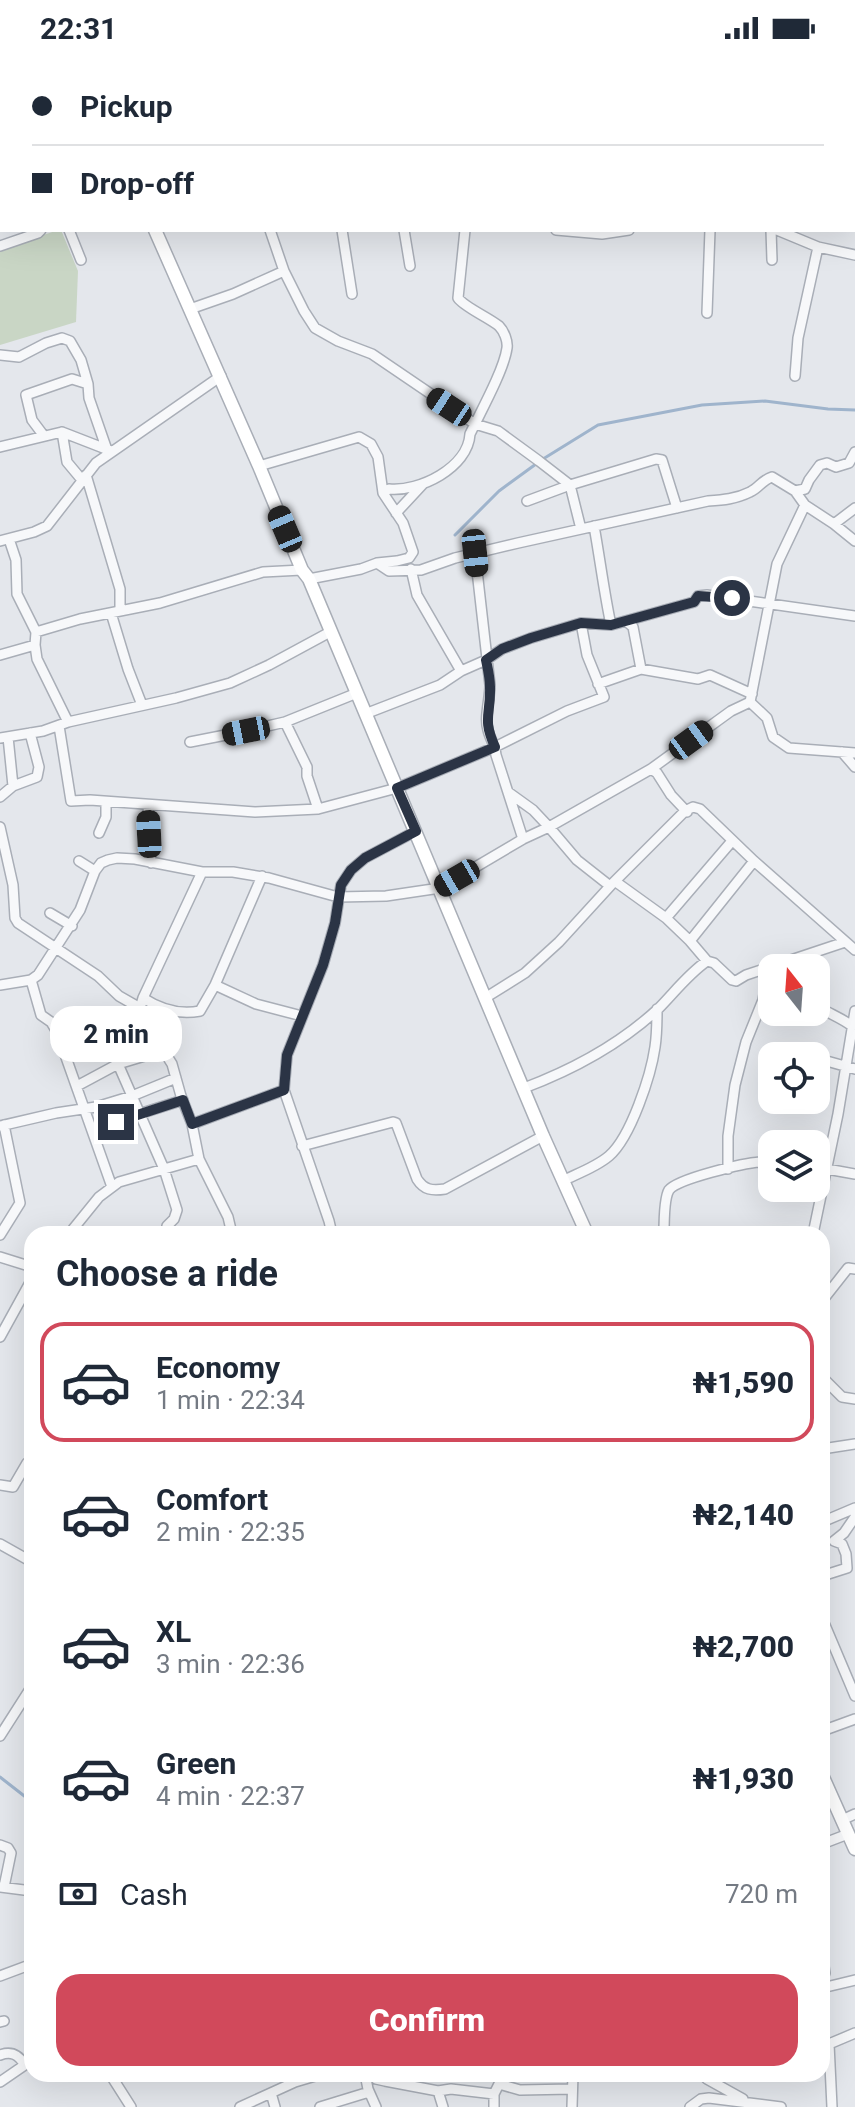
<!DOCTYPE html>
<meta charset="utf-8">
<style>
:root{--surface:#fff;--page:#f6f6f7;--text:#1f2937;--muted:#747a83;--line:#e0e1e3;--accent:#d1495b}
body{margin:0;font-family:Roboto,sans-serif;background:var(--page);color:var(--text);height:100vh;display:flex;flex-direction:column;font-size:30px;white-space:nowrap}
*{box-sizing:border-box;margin:0}
p{font-size:26px;color:var(--muted)}
.icon{flex:none;width:44px;height:44px;fill:none;stroke:currentColor;stroke-width:2;stroke-linecap:round;stroke-linejoin:round}
.map{position:relative;flex:1;overflow:hidden}
.panel{position:absolute;left:24px;top:1170px;width:806px;height:856px;display:flex;flex-direction:column;background:var(--surface);border-radius:24px;box-shadow:0 8px 32px #0002}
.panel>*{flex:none}
.banner{position:absolute;left:0px;top:0px;width:856px;height:176px;box-shadow:0 8px 32px #0002;display:grid;align-content:center;height:176px;padding:0 32px;background:var(--surface)}
.needle{width:52px;rotate:343deg}
.tools{position:absolute;left:758px;top:898px;display:grid;gap:16px}
.tools a{display:grid;place-items:center;width:72px;height:72px;border-radius:16px;background:var(--surface);box-shadow:0 8px 32px #0002;font-size:40px}
.end{position:absolute;width:36px;height:36px;margin:-18px;border:10px solid #2b3445;background:#fff;box-shadow:0 0 0 4px #fff}
.from{border-radius:50%}
.bubble{position:absolute;height:56px;border-radius:24px;background:var(--surface);box-shadow:0 8px 32px #0002;font-size:26px;font-weight:800;line-height:56px;text-align:center}
.car{position:absolute;width:24px;height:48px;margin:-24px -12px;border-radius:10px;box-shadow:0 0 6px 2px #0007;background:linear-gradient(#222 24%,#8ab4d8 0 40%,#222 0 76%,#8ab4d8 0 86%,#222 0)}
.banner b{display:flex;align-items:center;gap:28px;height:76px;font-size:30px}
.banner b+b{border-top:2px solid var(--line)}
.banner i{width:20px;height:20px;background:var(--text)}
ul{padding:0;list-style:none}
li{display:flex;align-items:center;gap:24px;height:120px;margin:0 16px 12px;padding:0 16px;border:4px solid transparent;border-radius:24px}
li div{flex:1}
li b{display:block;font-size:30px}
li em{font-style:normal;font-weight:800}
li.selected{border-color:var(--accent)}
li>.icon{width:72px;height:72px;stroke-width:1.5}
h2{padding:0 32px;font-size:36px;line-height:96px}
.pay{display:flex;align-items:center;gap:20px;height:88px;padding:0 32px;font-size:30px}
.pay p{margin-inline-start:auto}
.cta{display:flex;gap:16px;margin-top:auto;padding:16px 32px}
.cta a{flex:1;height:92px;border-radius:24px;background:var(--accent);color:#fff;font-size:32px;font-weight:800;line-height:92px;text-align:center}
.status{display:flex;justify-content:space-between;align-items:center;height:56px;padding:0 40px;background:var(--surface);direction:ltr}
.status svg{height:22px;fill:currentColor}
.map>svg:first-child{display:block}
.green{fill:#c9d6c5}
.lines{fill:none;stroke-linecap:round;stroke-linejoin:round}
.stream{stroke:#9fb4cc;stroke-width:3}
.minor-casing{stroke:#a9aeb7;stroke-width:12}
.secondary-casing{stroke:#a9aeb7;stroke-width:15}
.minor{stroke:#f7f8fa;stroke-width:9}
.secondary{stroke:#fff;stroke-width:12}
.route{stroke:#2b3445;stroke-width:10}
</style>
<div class="status"><b>22:31</b><svg viewBox="0 0 49 12"><path d="M0 12V9h3v3zM5 12V6h3v6zM10 12V3h3v9zM15 12V0h3v12zM26 1h20v11H26zM47 4h2v5h-2z"/></svg></div>
<div class="map">
<svg width="855" height="2051" viewBox="0 0 855 2051">
<rect width="100%" height="100%" fill="#e4e7ec"/>
<path class="green" d="M 58,174 L 61,174 L 78,215 L 76,266 L 0,289 L 0,194 Z"/>
<g class="lines">
<path class="stream" d="M 543,403 L 598,369 L 702,349 L 765,345 L 828,353 L 855,354
M 455,479 L 499,435 L 536,408
M 0,1721 L 32,1746"/>
<g class="minor-casing">
<path id="minor" d="M 195,0 L 196,2
M 269,2 L 269,0
M 328,2 L 328,0
M 462,2 L 463,0
M 509,2 L 510,0
M 641,2 L 642,0
M 762,2 L 763,0
M 854,100 L 855,100
M 69,174 L 81,204
M 270,174 L 284,215 L 304,255 L 315,272 L 338,285 L 372,298 L 475,368 L 498,375 L 539,405 L 570,429 L 581,473
M 342,174 L 352,238
M 404,174 L 410,210
M 556,174 L 602,178 L 629,174
M 771,174 L 772,204
M 777,174 L 818,191 L 855,199
M 0,190 L 38,177 L 41,174
M 190,253 L 233,238 L 284,215
M 707,257 L 710,174
M 0,299 L 19,301 L 46,287 L 62,282 L 70,285 L 81,304 L 88,328
M 795,320 L 798,282 L 818,191
M 62,376 L 67,406 L 82,424
M 44,380 L 32,364 L 26,339 L 72,323 L 88,328 L 89,342 L 107,394
M 0,391 L 62,376 L 111,395
M 259,410 L 359,381 L 371,388 L 378,401 L 383,437 L 403,467 L 413,496 L 409,502 L 397,505 L 377,507 L 361,513 L 309,523
M 86,419 L 120,533 L 120,554
M 795,435 L 805,433 L 809,424 L 820,409 L 827,407 L 836,411 L 849,407 L 855,396
M 383,437 L 389,433 C 419,436 468,412 470,378 C 480,357 504,314 507,292 C 508,285 504,275 499,270 C 488,261 464,251 458,242 L 465,174
M 527,445 L 570,429 L 656,403 L 662,404 L 677,452
M 396,457 L 423,428
M 834,468 L 855,452
M 594,470 C 600,503 604,536 611,569 L 626,565 L 633,571 L 641,613
M 9,483 L 16,504 L 17,538 L 36,576 L 35,589 L 37,603 L 68,666
M 0,485 L 34,476 L 47,470 L 96,407 L 221,320
M 475,497 L 490,629 C 490,643 484,662 488,674 C 490,683 495,689 496,699 L 523,783
M 377,507 L 389,515 L 421,514 L 455,502 L 518,487 L 708,445 C 723,444 736,443 750,436 C 759,432 762,424 772,421 L 795,435 L 805,449 L 834,468 L 855,485
M 411,513 L 417,539 L 461,615
M 111,557 L 128,613 L 142,649
M 36,576 L 80,563 L 160,547 L 263,516 L 302,514
M 0,599 L 35,589
M 598,628 L 641,613 L 698,623 L 710,619 L 752,638
M 750,646 L 777,508 L 805,449
M 750,646 L 767,662 L 773,681 L 789,692 L 855,697
M 365,658 L 440,629 L 461,615 L 486,604 L 502,593 L 531,582 L 581,567 L 611,569 L 694,546 L 698,540 L 707,539 L 855,560
M 285,666 L 307,711 L 307,720 L 318,753
M 59,670 L 71,745 L 90,744 L 255,756 L 318,753 L 397,732 L 495,691 L 567,655 L 604,641 L 587,599 L 581,567
M 8,681 L 13,730
M 0,682 L 43,675 L 68,666 L 176,642 L 230,627 L 269,609 L 330,576
M 190,686 L 246,675 L 285,666 L 357,637
M 842,696 L 855,711
M 651,713 L 657,717 L 671,739 L 687,756
M 508,736 L 533,754 L 549,771 L 577,804 L 610,830
M 0,741 L 13,730 L 37,721 L 39,711 L 30,677
M 148,749 L 151,807
M 0,771 L 13,829 L 15,862 L 18,867 L 98,920 L 119,940 L 140,952
M 99,777 L 106,761 L 106,747
M 79,805 L 95,815
M 202,816 L 143,942 L 138,959 L 140,968 L 148,971 L 159,991 L 158,996 L 167,1000 L 172,1008 L 181,1040 L 192,1068 L 199,1103 L 228,1161 L 232,1178
M 616,826 L 666,862 L 690,885 L 707,905 L 714,907 L 732,924 L 736,925 L 746,919 L 845,886
M 50,857 L 72,870
M 666,862 L 732,785
M 690,885 L 754,805
M 31,924 L 41,959 L 51,966 L 57,976 L 112,1131
M 0,929 L 31,924 L 38,919 L 80,854 L 95,815 L 101,807 L 108,804 L 117,802 L 135,803 L 202,816 L 233,816 L 269,822 L 338,841 L 386,840 L 440,832 L 523,783 L 549,771 L 651,713 L 731,655 L 750,646
M 215,929 L 256,948 L 302,960
M 143,942 C 160,953 180,959 200,955 L 215,929 L 262,820
M 485,942 L 525,917 L 559,886 L 612,828 L 685,755 L 693,751 L 700,753 L 754,805 L 855,894
M 816,949 C 827,957 840,961 852,970
M 105,973 L 118,1008 L 164,1113 L 177,1154 L 174,1163 L 167,1170 L 166,1178
M 798,996 L 810,1000
M 65,997 L 114,967 L 138,959
M 816,1002 L 855,1013
M 77,1030 L 118,1008 L 158,996
M 524,1032 C 572,1014 620,988 658,953 C 674,937 688,918 707,905
M 192,1068 L 284,1034
M 0,1070 L 56,1057 L 96,1051 L 132,1040 L 176,1022
M 92,1073 L 183,1044
M 302,1090 L 393,1066 L 396,1067 L 417,1123 C 424,1134 432,1135 445,1133 L 543,1080
M 728,1113 L 728,1080 L 735,1029 L 746,986 L 763,944 L 769,912
M 827,1113 L 855,1118
M 564,1124 C 579,1117 596,1111 609,1100 C 631,1081 651,1019 655,991 C 657,978 657,966 657,953
M 69,1178 L 99,1141 L 119,1126 L 199,1103
M 332,1178 L 329,1165 L 284,1034 L 287,999 L 323,909 L 335,867 L 341,829 L 351,814 L 365,802 L 416,775
M 664,1178 C 664,1167 664,1142 669,1134 C 677,1123 744,1107 760,1106 C 766,1106 767,1107 772,1109
M 813,1178 L 838,1058 L 855,955
M 0,1179 L 20,1147 L 4,1069
M 0,1201 L 32,1211
M 822,1245 L 848,1212 L 855,1213
M 0,1281 L 32,1223
M 822,1321 L 842,1341 L 855,1343
M 32,1346 L 32,1350
M 822,1393 L 855,1388
M 0,1429 L 13,1431 L 27,1407 L 32,1405
M 822,1466 L 855,1452
M 0,1488 L 32,1506
M 822,1520 L 847,1512 L 846,1498 L 842,1488 L 834,1485 L 844,1477 L 855,1461
M 822,1562 L 855,1640
M 822,1675 L 855,1663
M 0,1680 L 32,1630
M 842,1764 L 855,1758
M 822,1788 L 848,1778
M 0,1789 L 8,1792 L 11,1797 L 4,1831
M 0,1831 L 32,1835
M 822,1898 L 825,1917 L 822,1924
M 0,1920 L 32,1908
M 822,1932 L 855,1924
M 0,1966 L 4,1965
M 822,1982 L 829,1988 L 832,2051
M 829,1988 L 855,1977
M 0,1999 C 11,1995 18,1998 24,2008
M 110,2018 L 131,2051
M 365,2018 L 368,2033 L 376,2051
M 371,2018 L 376,2023 L 385,2025 L 438,2035 L 451,2033 L 494,2038 L 499,2028 L 520,2034 L 572,2033
M 702,2018 L 707,2023 L 743,2043
M 0,2026 L 32,2004
M 438,2035 L 443,2051
M 271,2037 L 275,2051
M 494,2038 L 494,2051
M 240,2051 L 295,2026 L 322,2018
M 320,2051 L 369,2036
M 572,2051 L 573,2018
M 690,2051 L 701,2043 L 709,2042 L 781,2051"/>
</g>
<g class="secondary-casing">
<path id="secondary" d="M 82,0 L 82,2
M 155,174 L 259,410 L 302,514 L 309,523 L 543,1080 L 587,1178
M 822,1719 L 855,1793"/>
</g>
<use href="#minor" class="minor"/>
<use href="#secondary" class="secondary"/>
</g>
<g class="lines">
<path class="route" d="M 116,1066 L 183,1044 L 192,1068 L 284,1034 L 287,999 L 323,909 L 335,867 L 341,829 L 351,814 L 365,802 L 416,775 L 397,732 L 495,691 C 482,662 491,659 490,631 C 490,622 488,613 486,604 L 502,593 L 531,582 L 581,567 L 611,569 L 694,546 L 698,540 L 732,542"/>
</g>
</svg>
<div class="tools">
<a><svg class="needle" viewBox="-14 -14 28 28"><path d="M0-13l5 13h-10z" fill="#e53935"/><path d="M0 13l5-13h-10z" fill="#747a83"/></svg></a>
<a><svg class="icon" aria-label="locate" viewBox="0 0 24 24"><circle cx="12" cy="12" r="6"/><path d="M12 2v4M12 18v4M2 12h4M18 12h4"/></svg></a>
<a><svg class="icon" aria-label="layers" viewBox="0 0 24 24"><path d="M12 4l9 5-9 5-9-5zM3 14l9 5 9-5"/></svg></a>
</div>
<i class="end from" style="left:732px;top:542px"></i>
<i class="end" style="left:116px;top:1066px"></i>
<div class="bubble" style="left:50px;top:950px;width:132px">2 min</div>
<i class="car" style="left:449px;top:351px;rotate:303deg"></i>
<i class="car" style="left:285px;top:473px;rotate:337deg"></i>
<i class="car" style="left:475px;top:497px;rotate:174deg"></i>
<i class="car" style="left:246px;top:675px;rotate:259deg"></i>
<i class="car" style="left:691px;top:684px;rotate:54deg"></i>
<i class="car" style="left:149px;top:778px;rotate:357deg"></i>
<i class="car" style="left:457px;top:822px;rotate:240deg"></i>
<div class="banner">
<b><i class="from"></i>Pickup</b>
<b><i></i>Drop-off</b>
</div>
<section class="panel">
<h2>Choose a ride</h2>
<ul>
<li class="selected"><svg class="icon" aria-label="car" viewBox="0 0 24 24"><path d="M5 17H2v-5l4-1 3-4h7l3 4 3 1v5h-3M9 17h6M6 11h13"/><circle cx="7" cy="17" r="2"/><circle cx="17" cy="17" r="2"/></svg><div><b>Economy</b><p>1 min · 22:34</p></div><em>₦1,590</em></li>
<li><svg class="icon" aria-label="car" viewBox="0 0 24 24"><path d="M5 17H2v-5l4-1 3-4h7l3 4 3 1v5h-3M9 17h6M6 11h13"/><circle cx="7" cy="17" r="2"/><circle cx="17" cy="17" r="2"/></svg><div><b>Comfort</b><p>2 min · 22:35</p></div><em>₦2,140</em></li>
<li><svg class="icon" aria-label="car" viewBox="0 0 24 24"><path d="M5 17H2v-5l4-1 3-4h7l3 4 3 1v5h-3M9 17h6M6 11h13"/><circle cx="7" cy="17" r="2"/><circle cx="17" cy="17" r="2"/></svg><div><b>XL</b><p>3 min · 22:36</p></div><em>₦2,700</em></li>
<li><svg class="icon" aria-label="car" viewBox="0 0 24 24"><path d="M5 17H2v-5l4-1 3-4h7l3 4 3 1v5h-3M9 17h6M6 11h13"/><circle cx="7" cy="17" r="2"/><circle cx="17" cy="17" r="2"/></svg><div><b>Green</b><p>4 min · 22:37</p></div><em>₦1,930</em></li>
</ul>
<div class="pay"><svg class="icon" aria-label="cash" viewBox="0 0 24 24"><path d="M3 7h18v10H3z"/><circle cx="12" cy="12" r="2"/></svg>Cash<p>720 m</p></div>
<div class="cta"><a>Confirm</a></div>
</section>
</div>
